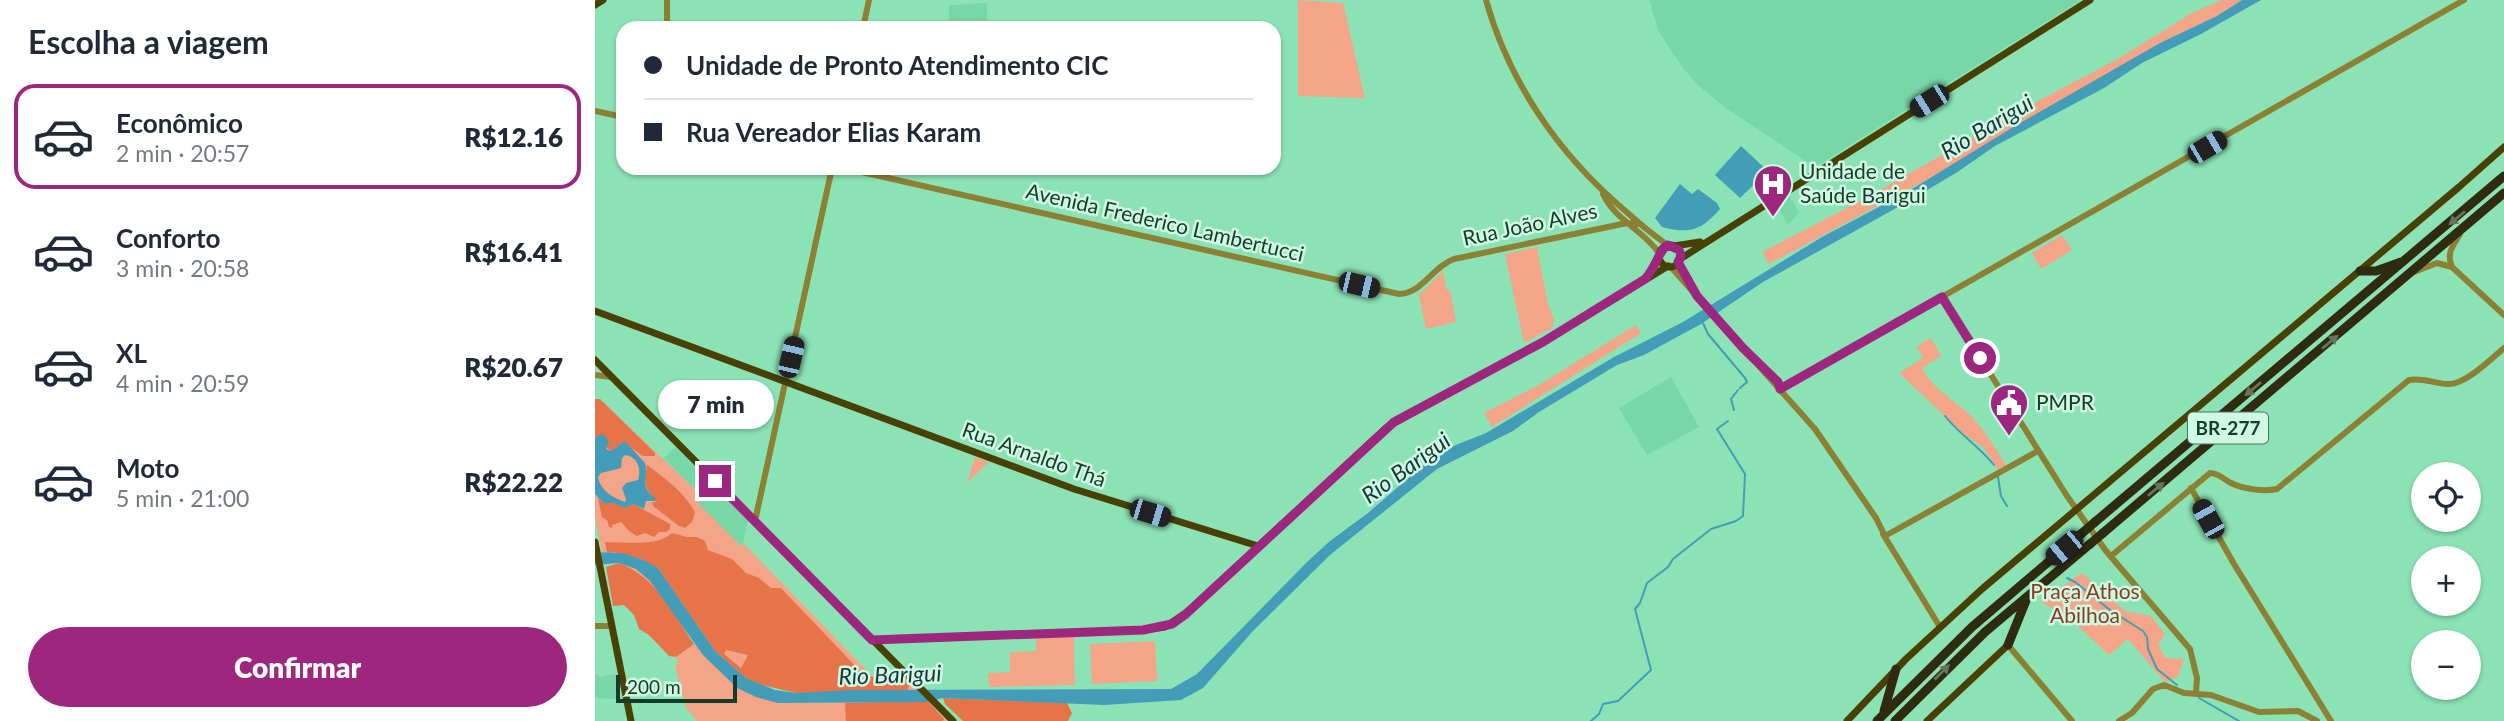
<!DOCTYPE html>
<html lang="pt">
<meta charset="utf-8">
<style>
:root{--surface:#fff;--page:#f6f6f7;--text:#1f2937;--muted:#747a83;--line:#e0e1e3;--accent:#9d267f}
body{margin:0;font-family:Lato,sans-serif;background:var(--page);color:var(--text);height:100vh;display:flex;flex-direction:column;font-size:26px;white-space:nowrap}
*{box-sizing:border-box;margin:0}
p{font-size:23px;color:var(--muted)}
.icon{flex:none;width:38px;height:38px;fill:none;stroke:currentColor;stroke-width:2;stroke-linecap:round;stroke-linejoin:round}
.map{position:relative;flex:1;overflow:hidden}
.drawer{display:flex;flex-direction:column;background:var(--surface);width:595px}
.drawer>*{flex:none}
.guide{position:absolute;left:21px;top:21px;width:665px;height:154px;border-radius:21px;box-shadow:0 2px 5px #0004;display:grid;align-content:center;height:154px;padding:0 28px;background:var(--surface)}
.tools{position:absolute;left:1816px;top:462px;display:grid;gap:14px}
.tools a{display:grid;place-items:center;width:70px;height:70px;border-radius:50%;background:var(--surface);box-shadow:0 2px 5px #0004;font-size:35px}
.scale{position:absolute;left:21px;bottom:18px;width:121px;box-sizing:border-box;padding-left:7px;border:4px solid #163b2a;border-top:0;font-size:19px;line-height:24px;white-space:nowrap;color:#163b2a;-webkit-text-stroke:5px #cff9e2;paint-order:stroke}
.end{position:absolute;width:32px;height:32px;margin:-16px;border:9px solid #9d267f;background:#fff;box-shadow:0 0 0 4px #fff}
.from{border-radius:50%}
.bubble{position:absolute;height:49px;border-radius:24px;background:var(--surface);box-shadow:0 2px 5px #0004;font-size:23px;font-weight:800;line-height:49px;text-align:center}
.car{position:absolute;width:21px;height:42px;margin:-21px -10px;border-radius:9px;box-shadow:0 0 5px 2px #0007;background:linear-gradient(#222 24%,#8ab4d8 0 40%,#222 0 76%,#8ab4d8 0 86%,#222 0)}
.guide b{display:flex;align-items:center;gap:24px;height:66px;font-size:26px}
.guide b+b{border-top:2px solid var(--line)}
.guide i{width:18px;height:18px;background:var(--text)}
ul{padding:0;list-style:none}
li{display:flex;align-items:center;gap:21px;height:105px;margin:0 14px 10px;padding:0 14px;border:4px solid transparent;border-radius:21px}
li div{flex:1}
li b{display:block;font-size:26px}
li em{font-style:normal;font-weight:800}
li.on{border-color:var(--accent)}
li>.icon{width:63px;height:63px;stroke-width:1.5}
h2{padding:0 28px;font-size:32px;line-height:84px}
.action{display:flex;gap:14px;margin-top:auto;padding:14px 28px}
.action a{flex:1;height:80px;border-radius:42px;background:var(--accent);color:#fff;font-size:28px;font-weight:800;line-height:80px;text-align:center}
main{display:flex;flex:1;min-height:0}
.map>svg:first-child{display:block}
.built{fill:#77d7a7}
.green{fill:#f4a487}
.forest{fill:#e77449;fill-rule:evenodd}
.water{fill:#449db8;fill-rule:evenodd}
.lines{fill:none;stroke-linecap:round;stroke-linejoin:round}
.stream{stroke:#449db8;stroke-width:2}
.minor{stroke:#8c8035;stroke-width:6}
.major{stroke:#494006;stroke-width:7}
.highway{stroke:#2f2b10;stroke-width:9}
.highway-bridge{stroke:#2f2b10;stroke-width:9}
.oneway{fill:#67735a}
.route{stroke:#9d267f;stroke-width:9}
.labels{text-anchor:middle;stroke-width:5;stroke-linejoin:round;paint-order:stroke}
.shield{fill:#cff9e2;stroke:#4e7461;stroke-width:2}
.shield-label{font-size:19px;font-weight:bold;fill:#163b2a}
.poi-label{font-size:21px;fill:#163b2a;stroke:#cff9e2;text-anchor:start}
.street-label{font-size:21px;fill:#163b2a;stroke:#cff9e2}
.park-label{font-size:21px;fill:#883d20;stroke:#cff9e2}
.water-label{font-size:23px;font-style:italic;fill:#19353d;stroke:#cff9e2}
</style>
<main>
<section class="drawer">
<h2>Escolha a viagem</h2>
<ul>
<li class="on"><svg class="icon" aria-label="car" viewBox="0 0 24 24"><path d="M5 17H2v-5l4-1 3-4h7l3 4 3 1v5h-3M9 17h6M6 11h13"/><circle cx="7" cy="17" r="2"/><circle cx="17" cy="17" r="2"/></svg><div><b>Econômico</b><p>2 min · 20:57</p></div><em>R$12.16</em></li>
<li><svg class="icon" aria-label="car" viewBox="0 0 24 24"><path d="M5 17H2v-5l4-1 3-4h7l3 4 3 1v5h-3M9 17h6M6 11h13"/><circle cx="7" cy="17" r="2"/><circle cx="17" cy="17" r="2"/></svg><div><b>Conforto</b><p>3 min · 20:58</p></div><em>R$16.41</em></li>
<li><svg class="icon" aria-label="car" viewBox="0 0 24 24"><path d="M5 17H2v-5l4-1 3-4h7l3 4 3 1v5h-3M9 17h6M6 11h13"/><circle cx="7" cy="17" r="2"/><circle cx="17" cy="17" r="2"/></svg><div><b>XL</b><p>4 min · 20:59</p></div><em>R$20.67</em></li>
<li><svg class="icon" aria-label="car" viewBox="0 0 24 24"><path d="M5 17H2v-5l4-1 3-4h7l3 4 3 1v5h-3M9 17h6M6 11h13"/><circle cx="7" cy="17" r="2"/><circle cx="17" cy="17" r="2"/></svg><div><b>Moto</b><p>5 min · 21:00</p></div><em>R$22.22</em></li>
</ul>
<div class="action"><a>Confirmar</a></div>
</section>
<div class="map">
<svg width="1909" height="721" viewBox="0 0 1909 721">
<rect width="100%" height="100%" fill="#8be3b5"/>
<path class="built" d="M 1054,0 L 1486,0 L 1220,167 L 1132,109 L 1104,86 L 1088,68 L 1064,32 Z
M 392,3 L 392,28 L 354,28 L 354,5 Z
M 1193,193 L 1204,213 L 1193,225 L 1179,201 Z
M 1076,377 L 1104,427 L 1052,455 L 1024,408 Z
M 80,447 L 153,520 L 147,547 L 103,503 L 108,498 L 69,458 Z
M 0,672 L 5,677 L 21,674 L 25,699 L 0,698 Z"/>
<path class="green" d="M 703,0 L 748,3 L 770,98 L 703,96 Z
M 1627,0 L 1647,0 L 1622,16 L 1565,43 L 1333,179 L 1174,264 L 1167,252 L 1267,200 L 1443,101 L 1521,60 L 1597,13 Z
M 1467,235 L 1477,250 L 1446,269 L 1437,253 Z
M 942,247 L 953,304 L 959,319 L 957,328 L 929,343 L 910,254 Z
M 848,271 L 851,289 L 855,290 L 861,322 L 831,329 L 824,295 Z
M 1041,325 L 1046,333 L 897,427 L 889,413 L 942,386 Z
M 1336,338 L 1346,356 L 1327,368 C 1338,389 1358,399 1375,415 C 1390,430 1400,448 1411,465 L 1403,469 L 1388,447 L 1369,434 L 1304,373 L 1328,358 L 1322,346 Z
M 0,399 L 5,399 L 108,497 L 103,503 L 147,547 L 148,543 L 153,548 L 277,676 L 306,673 L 324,690 L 201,693 L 151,678 L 12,552 L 7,552 L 0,518 Z
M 380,457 L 394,462 L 372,483 Z
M 1487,573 L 1530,611 L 1556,616 L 1570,634 L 1563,645 L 1571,658 L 1589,659 L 1583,677 L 1570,682 L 1533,639 L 1514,655 L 1482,625 L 1446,601 Z
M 479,636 L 480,685 L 394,687 L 393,673 L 415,672 L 415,652 L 441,651 L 441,637 Z
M 560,641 L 562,681 L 497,684 L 495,644 Z
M 99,644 L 142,688 L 183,703 L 333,701 L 352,721 L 102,721 L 91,708 L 80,667 L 83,662 L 81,657 Z"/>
<path class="forest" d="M 0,399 L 5,399 L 60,453 L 60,456 L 48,456 L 28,442 L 16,451 L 0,438 Z
M 52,465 C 71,479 88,491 100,512 L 97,522 L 90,528 L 84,526 L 58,506 L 57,503 L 61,501 C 49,489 49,481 52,465 Z
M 3,498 L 8,503 L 18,503 L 26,506 L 38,504 L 75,524 L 75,529 L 71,532 L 64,532 L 59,537 L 50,533 L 42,536 L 34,531 L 26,522 L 17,525 L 17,528 L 14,527 L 12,520 L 7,517 Z
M 77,533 L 92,537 L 102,537 L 110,541 L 113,550 L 137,559 L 151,573 L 164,578 L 176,588 L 186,588 L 267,673 L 285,680 L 310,678 L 314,682 L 313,690 L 201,693 L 167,685 L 151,678 L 120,651 L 63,568 L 20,552 L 12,552 L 10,542 C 30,542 62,547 77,533 ZM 131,650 L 153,655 L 146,668 L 129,654 Z
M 24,563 C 61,577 77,612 99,644 L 81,657 L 74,656 L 54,635 L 44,629 L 39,615 L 29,605 L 18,606 L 11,567 Z
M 348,698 L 472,703 L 477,713 L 473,721 L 368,721 L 350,704 Z
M 333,701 L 349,719 L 348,721 L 251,721 L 250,703 Z"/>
<path class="water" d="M 1647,0 L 1666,0 L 1606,34 L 1547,63 L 1509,88 L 1400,146 L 1364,171 L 1314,201 L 1168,282 L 1106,324 L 1049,355 L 1022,365 L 944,412 L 918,431 L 842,469 L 735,555 L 657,632 L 608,688 L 586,700 L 509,705 L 348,698 L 331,702 L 183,703 L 161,697 L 142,688 L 108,655 L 55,581 L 41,569 L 24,563 L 0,565 L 0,553 C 23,550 44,556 63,568 L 120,651 L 151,678 L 180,690 L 201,693 L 257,690 L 576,689 L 602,674 L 713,561 L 735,541 L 773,513 L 826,467 L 856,447 L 891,433 L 1019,357 L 1088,322 L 1227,237 L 1312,192 L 1420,126 L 1565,43 L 1622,16 Z
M 1146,146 L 1173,171 L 1145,198 L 1120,175 Z
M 1085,184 L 1097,194 L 1103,189 L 1122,203 L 1125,209 C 1106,231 1094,234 1067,227 L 1060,218 Z
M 6,434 L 11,437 L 14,442 L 11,449 L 16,451 L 28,442 L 31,442 L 50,463 C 54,480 43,485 61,499 L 60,501 L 51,501 L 49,509 L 38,504 L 30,508 L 18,503 L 8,503 L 0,494 L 0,438 ZM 30,455 C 42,456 47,469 43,480 L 31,483 L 27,488 L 31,499 L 30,502 C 18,498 5,490 3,477 L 6,473 L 26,468 L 27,458 Z"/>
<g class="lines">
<path class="stream" d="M 1108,323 L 1113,334 L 1150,378 L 1152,382 L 1145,388
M 1139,410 L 1136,399 L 1143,390
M 1350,416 C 1365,435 1385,447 1399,465
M 1403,477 L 1406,496 L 1412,506
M 1472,578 L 1480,582 L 1515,610 L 1548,631 L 1552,637 L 1553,649 L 1562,669 L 1582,685
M 1604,698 L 1644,721
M 996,721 L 1004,714 L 1008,704 L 1023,701 L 1056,670 L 1040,609 L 1045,603 L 1052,583 L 1073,567 L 1078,559 L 1116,529 L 1141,521 L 1148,516 L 1150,474 L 1122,429 L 1133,421"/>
<path class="minor" d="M 72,0 L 72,28
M 891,0 C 914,82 963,153 1027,208 C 1042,221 1056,234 1073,245
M 268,28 L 274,0
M 0,111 L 28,117
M 249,168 L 804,294 C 828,293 837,267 859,259 L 1032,223 L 1045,224
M 1008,194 C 1020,220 1048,230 1064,253
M 1083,262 L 1096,285
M 1075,266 L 1220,429 L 1281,518 L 1290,536
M 1857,267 C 1851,253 1858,246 1865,234
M 1819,272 L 1842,263 L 1857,267 L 1909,315
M 1347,297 L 1472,496 L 1511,551 L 1595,649 L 1602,678 L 1601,693
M 1155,353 L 1183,382 L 1184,387
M 0,375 L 17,377
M 1185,389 L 1869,0
M 1596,488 L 1639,564 L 1736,721
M 160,521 L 237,168
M 1288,534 L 1345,627
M 1290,536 L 1443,451
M 1516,556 L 1615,473 C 1624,473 1628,479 1636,483 C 1648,489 1669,492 1682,489 L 1814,380 C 1828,377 1840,384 1853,384 C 1870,385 1896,359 1909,348
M 0,626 L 16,626
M 1413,645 L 1477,721
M 1524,721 L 1537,713 L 1558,689 L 1569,685 L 1589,693 L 1616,695 L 1664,712 L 1703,711 L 1722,721"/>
<path class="major" d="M 0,5 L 8,0
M1064 256a11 11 0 1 1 22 0a11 11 0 1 1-22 0Z
M 1079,246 L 1105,242
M 1085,259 L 1495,0
M 0,311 L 479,489 L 663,546
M 0,360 L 358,721
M 0,542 L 36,721
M 277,640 L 548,630 L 570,627 L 591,613 L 792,427 L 965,332 L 1073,266
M 1252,721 L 1311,659 L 1387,589 L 1864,187 L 1909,147
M 1332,721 L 1413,645"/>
<path class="highway" d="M 1765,271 L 1781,271 L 1806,262
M 1500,522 L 1909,176
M 1508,533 L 1909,193
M 1413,645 L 1432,598
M 1289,711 L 1301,669
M 1282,721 L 1377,627 L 1486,534
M 1300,721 L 1390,632 L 1495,544"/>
<path class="highway-bridge" d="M 1486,534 L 1500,522
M 1495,544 L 1508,533"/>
</g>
<defs><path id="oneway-solid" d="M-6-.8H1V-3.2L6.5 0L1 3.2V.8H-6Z" transform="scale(1.75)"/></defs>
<g class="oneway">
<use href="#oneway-solid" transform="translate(1862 218) rotate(140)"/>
<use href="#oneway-solid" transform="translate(1735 342) rotate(-40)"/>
<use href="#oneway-solid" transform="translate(1658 389) rotate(140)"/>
<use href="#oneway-solid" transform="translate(1561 489) rotate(-40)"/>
<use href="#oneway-solid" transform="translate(1347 672) rotate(-45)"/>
</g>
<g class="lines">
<path class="route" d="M 120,481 L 277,640 L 548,630 L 577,624 L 591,614 L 799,422 L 948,342 L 1050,279 C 1061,268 1064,249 1073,245 L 1084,250 L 1086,256 L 1083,262 L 1102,296 L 1148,348 L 1183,382 L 1185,389 L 1347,297 L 1385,358"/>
</g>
<defs>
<g id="hospital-pin" transform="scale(2.0125)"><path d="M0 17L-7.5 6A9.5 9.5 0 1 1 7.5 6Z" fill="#9d267f" stroke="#cff9e2"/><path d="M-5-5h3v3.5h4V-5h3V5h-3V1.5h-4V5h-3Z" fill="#fff"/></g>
<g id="civic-pin" transform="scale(2.0125)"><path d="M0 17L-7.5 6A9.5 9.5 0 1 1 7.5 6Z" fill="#9d267f" stroke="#cff9e2"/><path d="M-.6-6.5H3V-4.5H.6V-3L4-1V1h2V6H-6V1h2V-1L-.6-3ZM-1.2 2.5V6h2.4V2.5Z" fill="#fff"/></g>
</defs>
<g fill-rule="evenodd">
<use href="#hospital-pin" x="1178" y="184"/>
<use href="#civic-pin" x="1414" y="403"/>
</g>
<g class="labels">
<rect class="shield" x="1593" y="412.5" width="80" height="31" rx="5"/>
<g class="shield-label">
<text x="1633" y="435">BR-277</text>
</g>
<g class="poi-label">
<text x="1205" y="179">Unidade de<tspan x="1205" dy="24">Saúde Barigui</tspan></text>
<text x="1441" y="410">PMPR</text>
</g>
<g class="street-label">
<text transform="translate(570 223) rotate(13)" y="7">Avenida Frederico Lambertucci</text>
<text transform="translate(935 225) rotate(-12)" y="7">Rua João Alves</text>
<text transform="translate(439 455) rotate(20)" y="7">Rua Arnaldo Thá</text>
</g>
<g class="park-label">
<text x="1490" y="599">Praça Athos<tspan x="1490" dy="24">Abilhoa</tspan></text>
</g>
<g class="water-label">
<text transform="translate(1392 127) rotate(-31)" y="8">Rio Barigui</text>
<text transform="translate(811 468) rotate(-36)" y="8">Rio Barigui</text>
<text transform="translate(295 675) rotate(-2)" y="8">Rio Barigui</text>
</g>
</g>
</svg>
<div class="tools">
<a><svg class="icon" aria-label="locate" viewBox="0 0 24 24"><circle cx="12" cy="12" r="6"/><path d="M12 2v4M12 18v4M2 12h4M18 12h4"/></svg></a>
<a>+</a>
<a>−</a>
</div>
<div class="scale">200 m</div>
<i class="end from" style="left:1385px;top:358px"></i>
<i class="end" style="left:120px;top:481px"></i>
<div class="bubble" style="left:63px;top:380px;width:116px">7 min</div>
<i class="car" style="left:1334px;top:101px;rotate:238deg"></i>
<i class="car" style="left:1612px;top:147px;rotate:60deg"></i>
<i class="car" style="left:764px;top:285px;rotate:103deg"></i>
<i class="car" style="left:196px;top:357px;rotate:13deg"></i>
<i class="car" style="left:555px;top:513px;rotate:107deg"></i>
<i class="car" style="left:1613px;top:519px;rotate:331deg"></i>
<i class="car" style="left:1469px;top:548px;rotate:230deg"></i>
<div class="guide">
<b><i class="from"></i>Unidade de Pronto Atendimento CIC</b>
<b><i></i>Rua Vereador Elias Karam</b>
</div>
</div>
</main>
